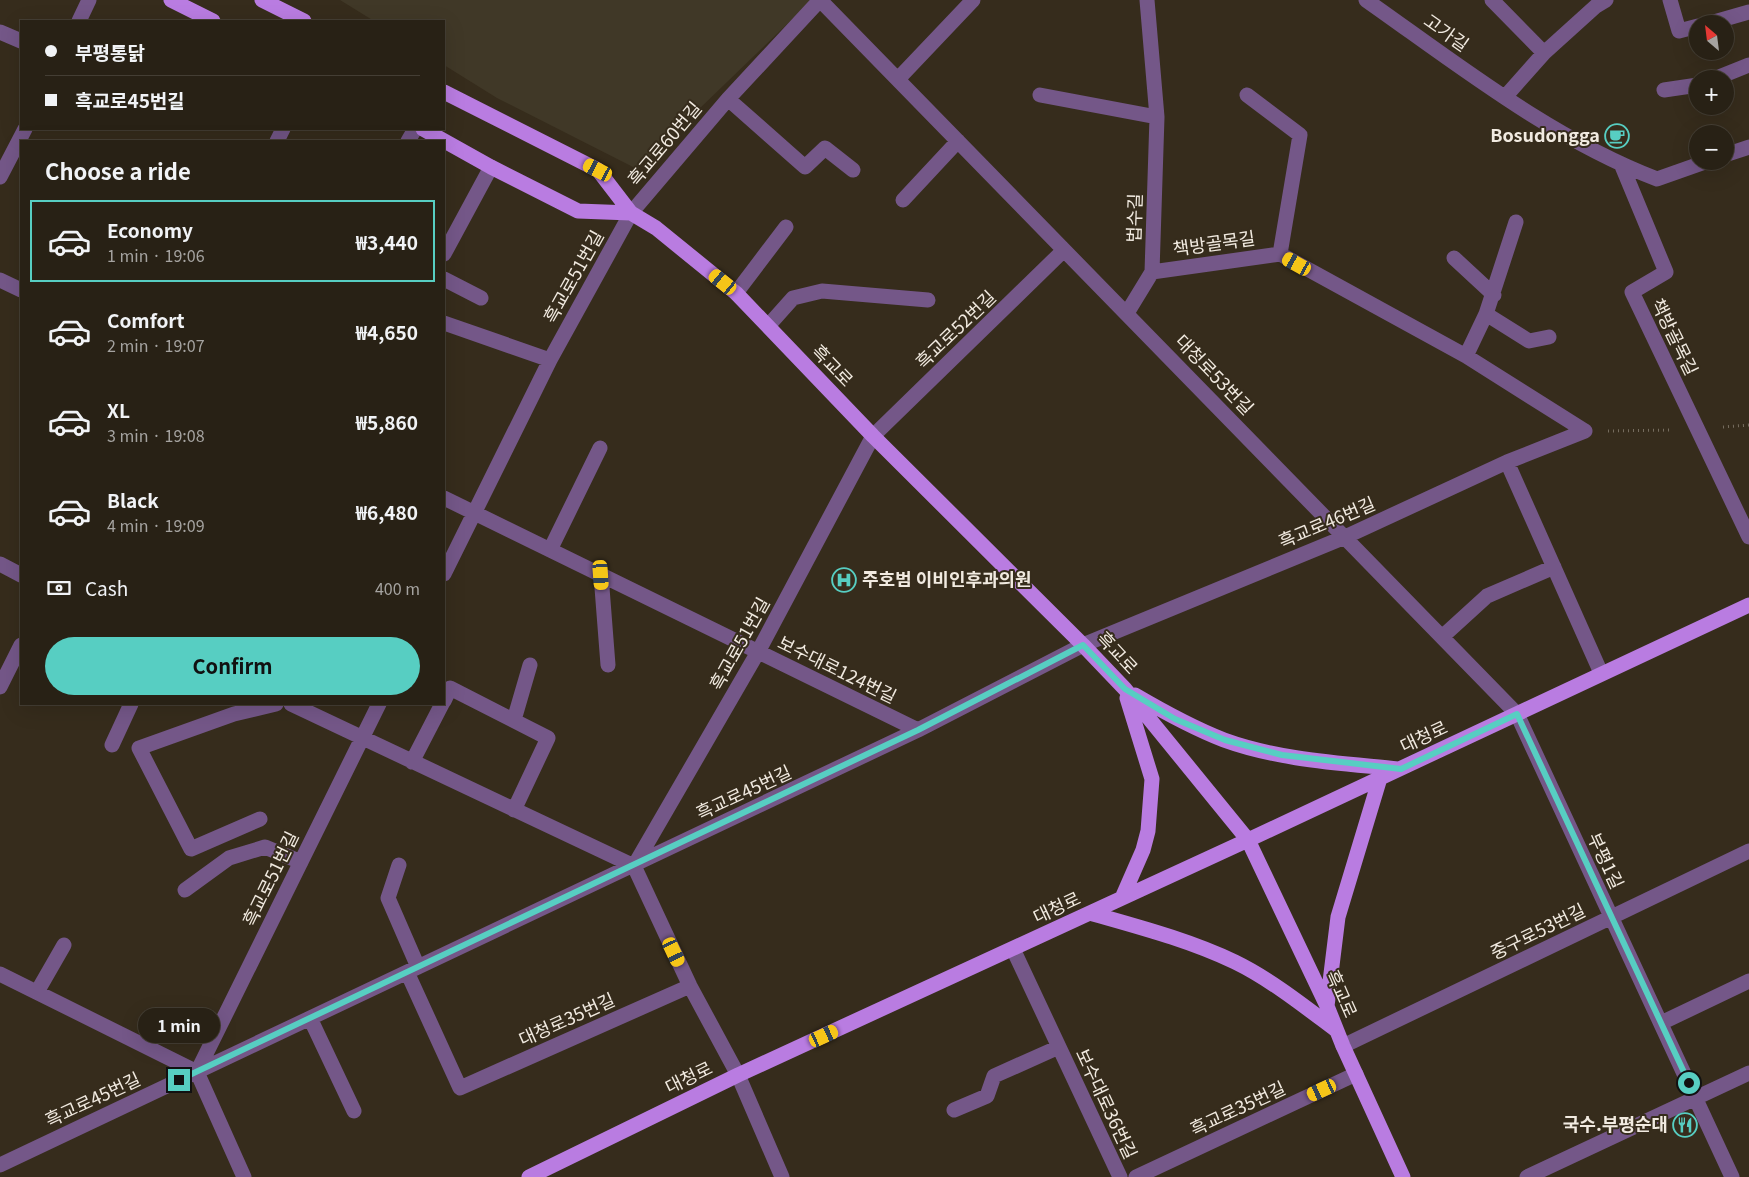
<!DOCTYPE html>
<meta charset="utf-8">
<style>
:root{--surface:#282115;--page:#342e22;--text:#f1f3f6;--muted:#a5a3a0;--line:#443e34;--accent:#57cec2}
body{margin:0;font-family:Georgia,"Noto Sans KR",serif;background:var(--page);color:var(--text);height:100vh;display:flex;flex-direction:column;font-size:19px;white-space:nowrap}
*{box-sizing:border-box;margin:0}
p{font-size:16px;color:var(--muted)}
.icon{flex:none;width:28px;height:28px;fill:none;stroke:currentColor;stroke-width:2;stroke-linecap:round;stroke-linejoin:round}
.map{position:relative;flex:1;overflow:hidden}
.sheet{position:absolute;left:20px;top:140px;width:425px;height:565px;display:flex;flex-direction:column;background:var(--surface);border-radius:0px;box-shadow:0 5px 20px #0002,0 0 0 1px var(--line)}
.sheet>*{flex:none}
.top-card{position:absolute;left:20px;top:20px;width:425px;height:110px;border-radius:0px;box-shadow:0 5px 20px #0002,0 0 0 1px var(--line);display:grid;align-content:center;height:110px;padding:0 25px;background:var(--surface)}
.needle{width:32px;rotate:332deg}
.fabs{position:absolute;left:1689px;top:15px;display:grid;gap:10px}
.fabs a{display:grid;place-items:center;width:45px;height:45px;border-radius:50%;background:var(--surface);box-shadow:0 5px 20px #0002,0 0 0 1px var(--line);font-size:25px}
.end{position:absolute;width:22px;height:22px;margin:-11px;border:6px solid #57cec2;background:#111;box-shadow:0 0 0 2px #111}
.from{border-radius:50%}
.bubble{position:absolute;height:35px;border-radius:18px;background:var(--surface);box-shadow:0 5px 20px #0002,0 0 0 1px var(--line);font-size:16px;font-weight:700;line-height:35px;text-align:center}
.car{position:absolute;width:15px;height:30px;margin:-15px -8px;border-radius:6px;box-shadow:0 0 4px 1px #0007;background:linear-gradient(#f5c518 24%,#345 0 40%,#f5c518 0 76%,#345 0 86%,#f5c518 0)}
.top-card b{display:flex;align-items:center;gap:18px;height:48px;font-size:19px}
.top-card b+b{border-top:1px solid var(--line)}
.top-card i{width:12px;height:12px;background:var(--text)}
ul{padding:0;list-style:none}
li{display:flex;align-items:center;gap:15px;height:82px;margin:0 10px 8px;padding:0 15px;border:2px solid transparent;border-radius:0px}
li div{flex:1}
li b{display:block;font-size:19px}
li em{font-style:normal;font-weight:700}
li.active{border-color:var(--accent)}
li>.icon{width:45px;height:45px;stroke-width:1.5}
h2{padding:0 25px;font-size:22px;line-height:60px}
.pay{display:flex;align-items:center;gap:12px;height:55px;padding:0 25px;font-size:19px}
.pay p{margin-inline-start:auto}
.action{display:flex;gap:10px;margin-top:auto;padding:10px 25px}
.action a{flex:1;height:58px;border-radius:30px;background:var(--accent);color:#111;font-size:20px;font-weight:700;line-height:58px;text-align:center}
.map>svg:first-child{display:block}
.commercial{fill:#403827}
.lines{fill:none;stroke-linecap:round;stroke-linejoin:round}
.path{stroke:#766d5f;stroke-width:3;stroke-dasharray:1 4;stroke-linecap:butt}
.minor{stroke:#745788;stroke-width:15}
.major{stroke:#b97ce1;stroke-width:15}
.route{stroke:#57cec2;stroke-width:6}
.labels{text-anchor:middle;stroke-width:4;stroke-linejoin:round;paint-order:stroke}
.street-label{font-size:18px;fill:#f1eae0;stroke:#362c1c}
.poi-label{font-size:18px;font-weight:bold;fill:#f1eae0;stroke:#362c1c;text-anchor:end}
</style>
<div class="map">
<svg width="1749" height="1177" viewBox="0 0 1749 1177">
<rect width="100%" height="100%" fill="#362c1c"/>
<path class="commercial" d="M 340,0 L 812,0 L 637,169 L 497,98 L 444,65 L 444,21 L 374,21 Z"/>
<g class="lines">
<path class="path" d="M 1723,427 L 1749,425
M 1608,431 L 1672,430"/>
<path class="minor" d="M 820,0 L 1517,714 L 1732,1177
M 1366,0 C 1457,64 1552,139 1657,179 L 1708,161
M 1492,0 L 1544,53
M 1670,0 L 1679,31 L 1698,26
M 79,21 L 89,0
M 1707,24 L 1749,12
M 0,32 L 21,41
M 898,79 L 973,0
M 1714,79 L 1749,65
M 1664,90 L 1698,85
M 1040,95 L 1157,117
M 1247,95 L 1300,135 L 1280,254
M 1505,97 L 1544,53 L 1596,6 L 1606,0
M 728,99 L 805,167 L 825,148 L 853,170
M 277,141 L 283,129
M 408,141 L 415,129
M 1725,155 L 1749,147
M 1622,166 L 1666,272 L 1632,292 L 1749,537
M 0,177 L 25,129
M 903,200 L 958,141
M 444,254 L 491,167
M 1454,258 L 1494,295
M 1152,272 L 1280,254 L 1466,356 L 1585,431
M 444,279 L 481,298
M 0,280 L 21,290
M 736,293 L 786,227
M 1127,313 L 1152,272 L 1157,117 L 1147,0
M 1486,314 L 1529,341 L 1549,337
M 444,323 L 550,360
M 768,326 L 793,298 L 822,291 L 928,300
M 1466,356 L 1486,314 L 1516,222
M 1507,462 L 1601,673
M 444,498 L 918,730
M 550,550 L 600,448
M 0,564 L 21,575
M 444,574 L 550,360 L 631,213 L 728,99 L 820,0
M 601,575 L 608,665
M 1442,637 L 1487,596 L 1554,567
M 0,687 L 21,645
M 444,701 L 450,688 L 548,738 L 514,810
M 291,704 L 634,866
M 514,720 L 530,665
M 112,745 L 131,704
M 412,762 L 442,704
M 260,819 L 191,849 L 139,748 L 234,714 L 276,704
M 399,865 L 388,898 L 418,967
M 634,866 L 758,652 L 873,436 L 1064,250
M 634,866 L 690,986 L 738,1075 L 782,1177
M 185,890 L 229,858 L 265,847 L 301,862
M 1013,949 L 1120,1177
M 407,972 L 460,1088 L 690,986
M 0,974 L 197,1072
M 37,992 L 64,945
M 310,1018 L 354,1111
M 1661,1023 L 1749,981
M 1343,1046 L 1749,851
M 197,1072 L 379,704
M 197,1072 L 244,1177
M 954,1110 L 987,1096 L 994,1076 L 1059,1047
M 0,1165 L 918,730 L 1083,645 L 1345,537 L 1507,462 L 1585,431
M 1136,1177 L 1356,1074
M 1527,1177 L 1749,1073"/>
<path class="major" d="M 171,0 L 213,21
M 262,0 L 304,21
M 444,92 L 598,170 L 631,213
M 423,129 L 491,167 L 578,211 L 631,213 L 656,228 L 736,293 L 873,436 L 1083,645 L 1125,689 L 1248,840 L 1327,1006 L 1343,1046 L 1403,1177
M 1135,695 C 1164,712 1193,728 1224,740 C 1279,760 1340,763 1398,769
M 1122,898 L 1143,850 L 1148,831 L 1152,779 L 1127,698
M 1090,913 C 1139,927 1189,940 1235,962 C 1270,979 1304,1006 1336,1030
M 1327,1006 L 1338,917 L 1380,778
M 529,1177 L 738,1075 L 1248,840 L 1749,605"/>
</g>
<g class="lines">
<path class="route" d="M 179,1080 L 918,730 L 1083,645 L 1125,689 L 1175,719 L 1225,740 L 1282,755 L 1401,769 L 1517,714 L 1689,1083"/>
</g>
<defs>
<g id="cafe-ring" transform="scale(1.25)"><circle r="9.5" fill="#362c1c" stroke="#57cec2" stroke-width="1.5"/><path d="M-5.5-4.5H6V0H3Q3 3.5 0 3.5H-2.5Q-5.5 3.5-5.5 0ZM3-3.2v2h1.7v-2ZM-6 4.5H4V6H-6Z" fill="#57cec2"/></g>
<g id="hospital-ring" transform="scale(1.25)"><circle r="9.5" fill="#362c1c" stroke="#57cec2" stroke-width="1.5"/><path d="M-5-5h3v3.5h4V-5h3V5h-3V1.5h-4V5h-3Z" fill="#57cec2"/></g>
<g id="restaurant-ring" transform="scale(1.25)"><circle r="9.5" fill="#362c1c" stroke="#57cec2" stroke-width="1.5"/><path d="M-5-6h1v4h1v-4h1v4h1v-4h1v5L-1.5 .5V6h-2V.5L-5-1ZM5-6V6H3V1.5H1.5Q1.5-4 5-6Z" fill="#57cec2"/></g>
</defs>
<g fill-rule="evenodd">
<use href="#cafe-ring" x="1617" y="136"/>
<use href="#hospital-ring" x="844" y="580"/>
<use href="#restaurant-ring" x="1685" y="1125"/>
</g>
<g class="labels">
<g class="street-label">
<text transform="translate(1446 33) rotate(35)" y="6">고가길</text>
<text transform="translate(665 144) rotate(-50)" y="6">흑교로60번길</text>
<text transform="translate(1135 218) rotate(-88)" y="6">법수길</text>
<text transform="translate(1214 244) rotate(-8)" y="6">책방골목길</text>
<text transform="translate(574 277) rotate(-61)" y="6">흑교로51번길</text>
<text transform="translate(956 330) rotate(-44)" y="6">흑교로52번길</text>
<text transform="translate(1674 337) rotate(64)" y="6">책방골목길</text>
<text transform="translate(832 366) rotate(46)" y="6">흑교로</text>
<text transform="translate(1214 375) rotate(46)" y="6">대청로53번길</text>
<text transform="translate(1327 523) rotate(-23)" y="6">흑교로46번길</text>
<text transform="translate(740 644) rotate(-61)" y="6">흑교로51번길</text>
<text transform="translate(1117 653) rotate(47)" y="6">흑교로</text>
<text transform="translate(837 670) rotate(26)" y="6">보수대로124번길</text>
<text transform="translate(1424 737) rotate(-25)" y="6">대청로</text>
<text transform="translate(744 793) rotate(-25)" y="6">흑교로45번길</text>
<text transform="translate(1605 861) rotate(65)" y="6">부평1길</text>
<text transform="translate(271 879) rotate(-64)" y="6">흑교로51번길</text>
<text transform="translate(1057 908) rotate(-25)" y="6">대청로</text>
<text transform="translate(1538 932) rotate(-26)" y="6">중구로53번길</text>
<text transform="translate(1341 994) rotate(66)" y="6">흑교로</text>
<text transform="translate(567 1020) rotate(-24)" y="6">대청로35번길</text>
<text transform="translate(689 1078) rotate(-26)" y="6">대청로</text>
<text transform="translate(93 1100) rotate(-25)" y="6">흑교로45번길</text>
<text transform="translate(1106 1104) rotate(65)" y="6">보수대로36번길</text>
<text transform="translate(1238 1109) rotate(-25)" y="6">흑교로35번길</text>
</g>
<g class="poi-label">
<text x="1600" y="142">Bosudongga</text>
<text x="862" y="586" text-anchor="start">주호범 이비인후과의원</text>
<text x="1668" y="1131">국수.부평순대</text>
</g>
</g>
</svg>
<div class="fabs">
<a><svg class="needle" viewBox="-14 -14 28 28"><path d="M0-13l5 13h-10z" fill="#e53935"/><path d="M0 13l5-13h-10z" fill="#a5a3a0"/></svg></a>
<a>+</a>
<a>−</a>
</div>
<i class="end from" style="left:1689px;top:1083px"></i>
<i class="end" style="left:179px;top:1080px"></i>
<div class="bubble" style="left:138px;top:1008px;width:82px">1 min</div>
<i class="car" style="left:598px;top:170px;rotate:297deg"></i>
<i class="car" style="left:1297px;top:264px;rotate:299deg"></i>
<i class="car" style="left:723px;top:282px;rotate:309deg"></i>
<i class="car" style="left:601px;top:575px;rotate:176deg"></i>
<i class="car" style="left:674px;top:952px;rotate:155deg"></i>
<i class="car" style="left:824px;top:1036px;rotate:65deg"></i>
<i class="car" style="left:1322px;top:1090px;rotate:245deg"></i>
<div class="top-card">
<b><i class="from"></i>부평통닭</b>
<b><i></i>흑교로45번길</b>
</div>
<section class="sheet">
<h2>Choose a ride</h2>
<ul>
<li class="active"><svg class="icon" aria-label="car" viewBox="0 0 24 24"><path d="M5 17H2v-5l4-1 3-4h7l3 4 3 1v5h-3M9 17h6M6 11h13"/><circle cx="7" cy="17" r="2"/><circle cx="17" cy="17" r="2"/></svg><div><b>Economy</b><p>1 min · 19:06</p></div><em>₩3,440</em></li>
<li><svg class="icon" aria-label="car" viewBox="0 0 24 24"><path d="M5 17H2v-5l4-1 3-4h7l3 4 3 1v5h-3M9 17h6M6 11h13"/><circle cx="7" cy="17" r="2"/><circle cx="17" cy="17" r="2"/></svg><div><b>Comfort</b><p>2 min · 19:07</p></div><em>₩4,650</em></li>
<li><svg class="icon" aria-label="car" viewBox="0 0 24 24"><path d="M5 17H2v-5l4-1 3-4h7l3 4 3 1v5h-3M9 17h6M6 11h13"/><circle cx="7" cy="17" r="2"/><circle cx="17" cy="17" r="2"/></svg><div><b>XL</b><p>3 min · 19:08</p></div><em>₩5,860</em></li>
<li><svg class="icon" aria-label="car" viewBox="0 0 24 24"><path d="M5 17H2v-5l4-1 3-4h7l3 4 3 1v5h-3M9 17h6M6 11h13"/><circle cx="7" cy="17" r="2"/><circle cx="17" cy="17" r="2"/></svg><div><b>Black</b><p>4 min · 19:09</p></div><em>₩6,480</em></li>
</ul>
<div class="pay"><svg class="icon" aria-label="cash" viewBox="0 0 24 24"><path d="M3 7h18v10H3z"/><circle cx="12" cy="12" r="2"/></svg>Cash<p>400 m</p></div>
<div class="action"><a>Confirm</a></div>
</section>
</div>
